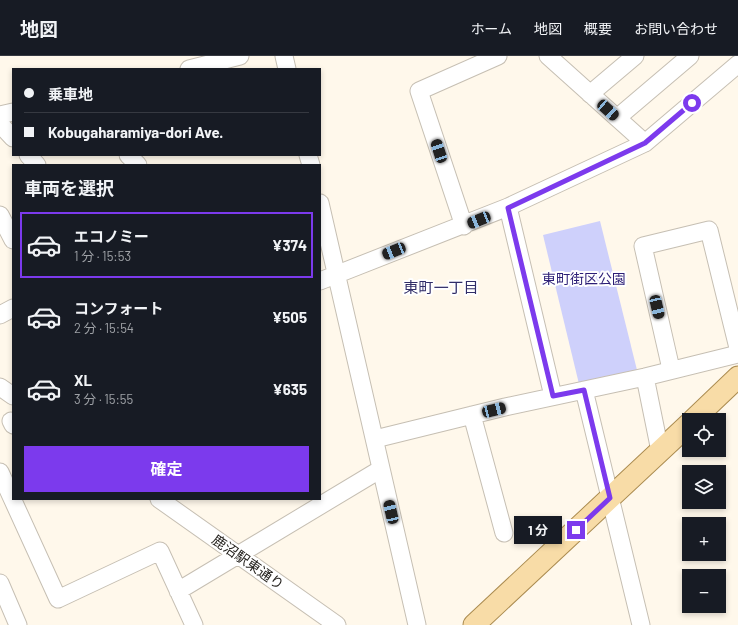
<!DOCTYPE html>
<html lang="ja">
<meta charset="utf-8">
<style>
:root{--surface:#171b24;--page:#242831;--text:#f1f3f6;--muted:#9ea1a6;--line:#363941;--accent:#7c3aed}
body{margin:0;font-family:Barlow,"Noto Sans JP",sans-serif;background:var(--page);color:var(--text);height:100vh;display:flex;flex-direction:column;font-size:15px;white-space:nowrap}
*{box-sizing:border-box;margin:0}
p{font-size:13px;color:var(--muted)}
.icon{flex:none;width:22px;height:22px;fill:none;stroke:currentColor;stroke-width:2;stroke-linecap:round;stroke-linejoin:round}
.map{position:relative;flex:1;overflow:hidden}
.sheet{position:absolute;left:12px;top:108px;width:309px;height:336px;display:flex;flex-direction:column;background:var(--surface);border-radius:0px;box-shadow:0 2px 6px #0003}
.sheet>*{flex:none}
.banner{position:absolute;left:12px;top:12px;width:309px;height:88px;border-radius:0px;box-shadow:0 2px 6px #0003;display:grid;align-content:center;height:88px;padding:0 12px;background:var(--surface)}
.controls{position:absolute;left:682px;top:357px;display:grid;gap:8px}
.controls a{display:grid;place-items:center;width:44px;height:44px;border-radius:0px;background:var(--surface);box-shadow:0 2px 6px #0003;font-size:20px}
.end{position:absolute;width:18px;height:18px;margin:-9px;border:5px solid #7c3aed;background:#fff;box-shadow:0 0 0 2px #fff}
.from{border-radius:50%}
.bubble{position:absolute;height:28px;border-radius:0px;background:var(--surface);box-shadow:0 2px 6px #0003;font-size:13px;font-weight:700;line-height:28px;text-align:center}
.car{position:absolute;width:12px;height:24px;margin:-12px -6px;border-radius:5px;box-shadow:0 0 3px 1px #0007;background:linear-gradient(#222 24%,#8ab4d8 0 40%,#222 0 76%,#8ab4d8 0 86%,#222 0)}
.banner b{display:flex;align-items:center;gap:14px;height:38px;font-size:15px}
.banner b+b{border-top:1px solid var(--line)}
.banner i{width:10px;height:10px;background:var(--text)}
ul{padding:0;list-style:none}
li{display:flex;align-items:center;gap:12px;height:66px;margin:0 8px 6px;padding:0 4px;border:2px solid transparent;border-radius:0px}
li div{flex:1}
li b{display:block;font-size:15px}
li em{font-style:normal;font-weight:700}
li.active{border-color:var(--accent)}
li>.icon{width:36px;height:36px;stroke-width:1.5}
h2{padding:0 12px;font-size:18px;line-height:48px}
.action{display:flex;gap:8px;margin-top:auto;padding:8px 12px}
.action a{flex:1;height:46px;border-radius:0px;background:var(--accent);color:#fff;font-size:16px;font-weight:700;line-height:46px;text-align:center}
header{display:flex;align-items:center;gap:24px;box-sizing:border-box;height:56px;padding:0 20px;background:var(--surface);border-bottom:1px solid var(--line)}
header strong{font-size:19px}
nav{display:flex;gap:22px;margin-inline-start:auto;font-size:14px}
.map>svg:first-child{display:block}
.green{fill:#ced0fb}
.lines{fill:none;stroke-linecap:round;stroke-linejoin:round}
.minor-casing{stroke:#c6bfb3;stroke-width:19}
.major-casing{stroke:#ab8c51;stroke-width:23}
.minor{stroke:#fff;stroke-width:17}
.major{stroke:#f8dca7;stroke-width:21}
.route{stroke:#7c3aed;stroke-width:5}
.labels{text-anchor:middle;stroke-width:4;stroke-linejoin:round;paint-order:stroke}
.park-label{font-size:14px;fill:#2c1e76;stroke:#fff}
.street-label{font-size:14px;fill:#25221e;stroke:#fff}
.neighbourhood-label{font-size:15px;fill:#302d68;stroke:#fff}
</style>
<header>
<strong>地図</strong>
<nav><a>ホーム</a><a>地図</a><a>概要</a><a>お問い合わせ</a></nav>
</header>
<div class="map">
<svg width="738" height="569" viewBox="0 0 738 569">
<rect width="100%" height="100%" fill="#fff8eb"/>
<path class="green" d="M 600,165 L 637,314 L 579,328 L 543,179 Z"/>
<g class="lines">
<g class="minor-casing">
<path id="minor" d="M 284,0 L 287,13
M 548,0 L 645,87
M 189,13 L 240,0
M 590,38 L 635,0
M 0,59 L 13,56
M 617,62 L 690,0
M 0,68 L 13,82
M 28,99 L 37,109
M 128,99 L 138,109
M 308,99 L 311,109
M 320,147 L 417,569
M 508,151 L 553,340
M 0,159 L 13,184
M 464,170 L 419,35 L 498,0
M 320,225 L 508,151 L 645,87 L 738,8
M 0,259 L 13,252
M 671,313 L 643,190 L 709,174 L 738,292
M 645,321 L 660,395
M 0,331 L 13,340
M 584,334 L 641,569
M 472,359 L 504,477
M 11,365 L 13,369
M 375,383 L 505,351 L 645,321 L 738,298
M 0,416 L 58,543 L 160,495 L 194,569
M 159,443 L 337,569
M 0,527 L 18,569
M 178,535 L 381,413"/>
</g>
<g class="major-casing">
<path id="major" d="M 693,364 L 738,321
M 474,569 L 689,368"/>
</g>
<use href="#minor" class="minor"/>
<use href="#major" class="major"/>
</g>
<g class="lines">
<path class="route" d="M 576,474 L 610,442 L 584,334 L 553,340 L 508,152 L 645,87 L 692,47"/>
</g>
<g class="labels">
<g class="park-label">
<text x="584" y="228">東町街区公園</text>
</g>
<g class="street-label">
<text transform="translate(248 506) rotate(35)" y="5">鹿沼駅東通り</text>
</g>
<g class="neighbourhood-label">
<text x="441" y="237">東町一丁目</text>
</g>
</g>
</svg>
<div class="controls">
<a><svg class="icon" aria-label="locate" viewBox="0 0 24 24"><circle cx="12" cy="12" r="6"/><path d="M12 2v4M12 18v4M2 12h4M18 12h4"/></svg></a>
<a><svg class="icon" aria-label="layers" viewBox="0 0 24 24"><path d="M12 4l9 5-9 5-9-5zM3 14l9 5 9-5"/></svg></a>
<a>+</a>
<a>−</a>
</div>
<i class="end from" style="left:692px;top:47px"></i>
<i class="end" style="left:576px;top:474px"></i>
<div class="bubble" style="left:514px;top:460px;width:48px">1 分</div>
<i class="car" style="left:608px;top:54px;rotate:132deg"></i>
<i class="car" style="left:439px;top:95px;rotate:342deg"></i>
<i class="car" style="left:479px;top:164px;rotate:248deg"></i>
<i class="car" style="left:394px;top:195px;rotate:248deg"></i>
<i class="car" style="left:657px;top:251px;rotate:167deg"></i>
<i class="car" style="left:494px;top:354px;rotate:76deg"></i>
<i class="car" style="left:391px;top:456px;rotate:347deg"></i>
<div class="banner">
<b><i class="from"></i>乗車地</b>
<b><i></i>Kobugaharamiya-dori Ave.</b>
</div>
<section class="sheet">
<h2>車両を選択</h2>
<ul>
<li class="active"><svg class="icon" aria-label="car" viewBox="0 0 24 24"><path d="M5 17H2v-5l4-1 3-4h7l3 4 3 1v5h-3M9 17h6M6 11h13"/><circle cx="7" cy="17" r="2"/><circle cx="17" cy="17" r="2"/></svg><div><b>エコノミー</b><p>1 分 · 15:53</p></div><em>¥374</em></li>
<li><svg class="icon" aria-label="car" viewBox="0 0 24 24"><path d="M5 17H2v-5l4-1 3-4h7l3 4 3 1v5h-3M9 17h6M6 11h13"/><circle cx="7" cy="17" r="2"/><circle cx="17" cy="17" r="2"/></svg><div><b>コンフォート</b><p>2 分 · 15:54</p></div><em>¥505</em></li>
<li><svg class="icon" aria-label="car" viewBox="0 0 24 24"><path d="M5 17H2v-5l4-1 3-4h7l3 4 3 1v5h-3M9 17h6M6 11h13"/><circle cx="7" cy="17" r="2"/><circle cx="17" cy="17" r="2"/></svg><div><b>XL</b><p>3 分 · 15:55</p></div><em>¥635</em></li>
</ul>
<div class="action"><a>確定</a></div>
</section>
</div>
